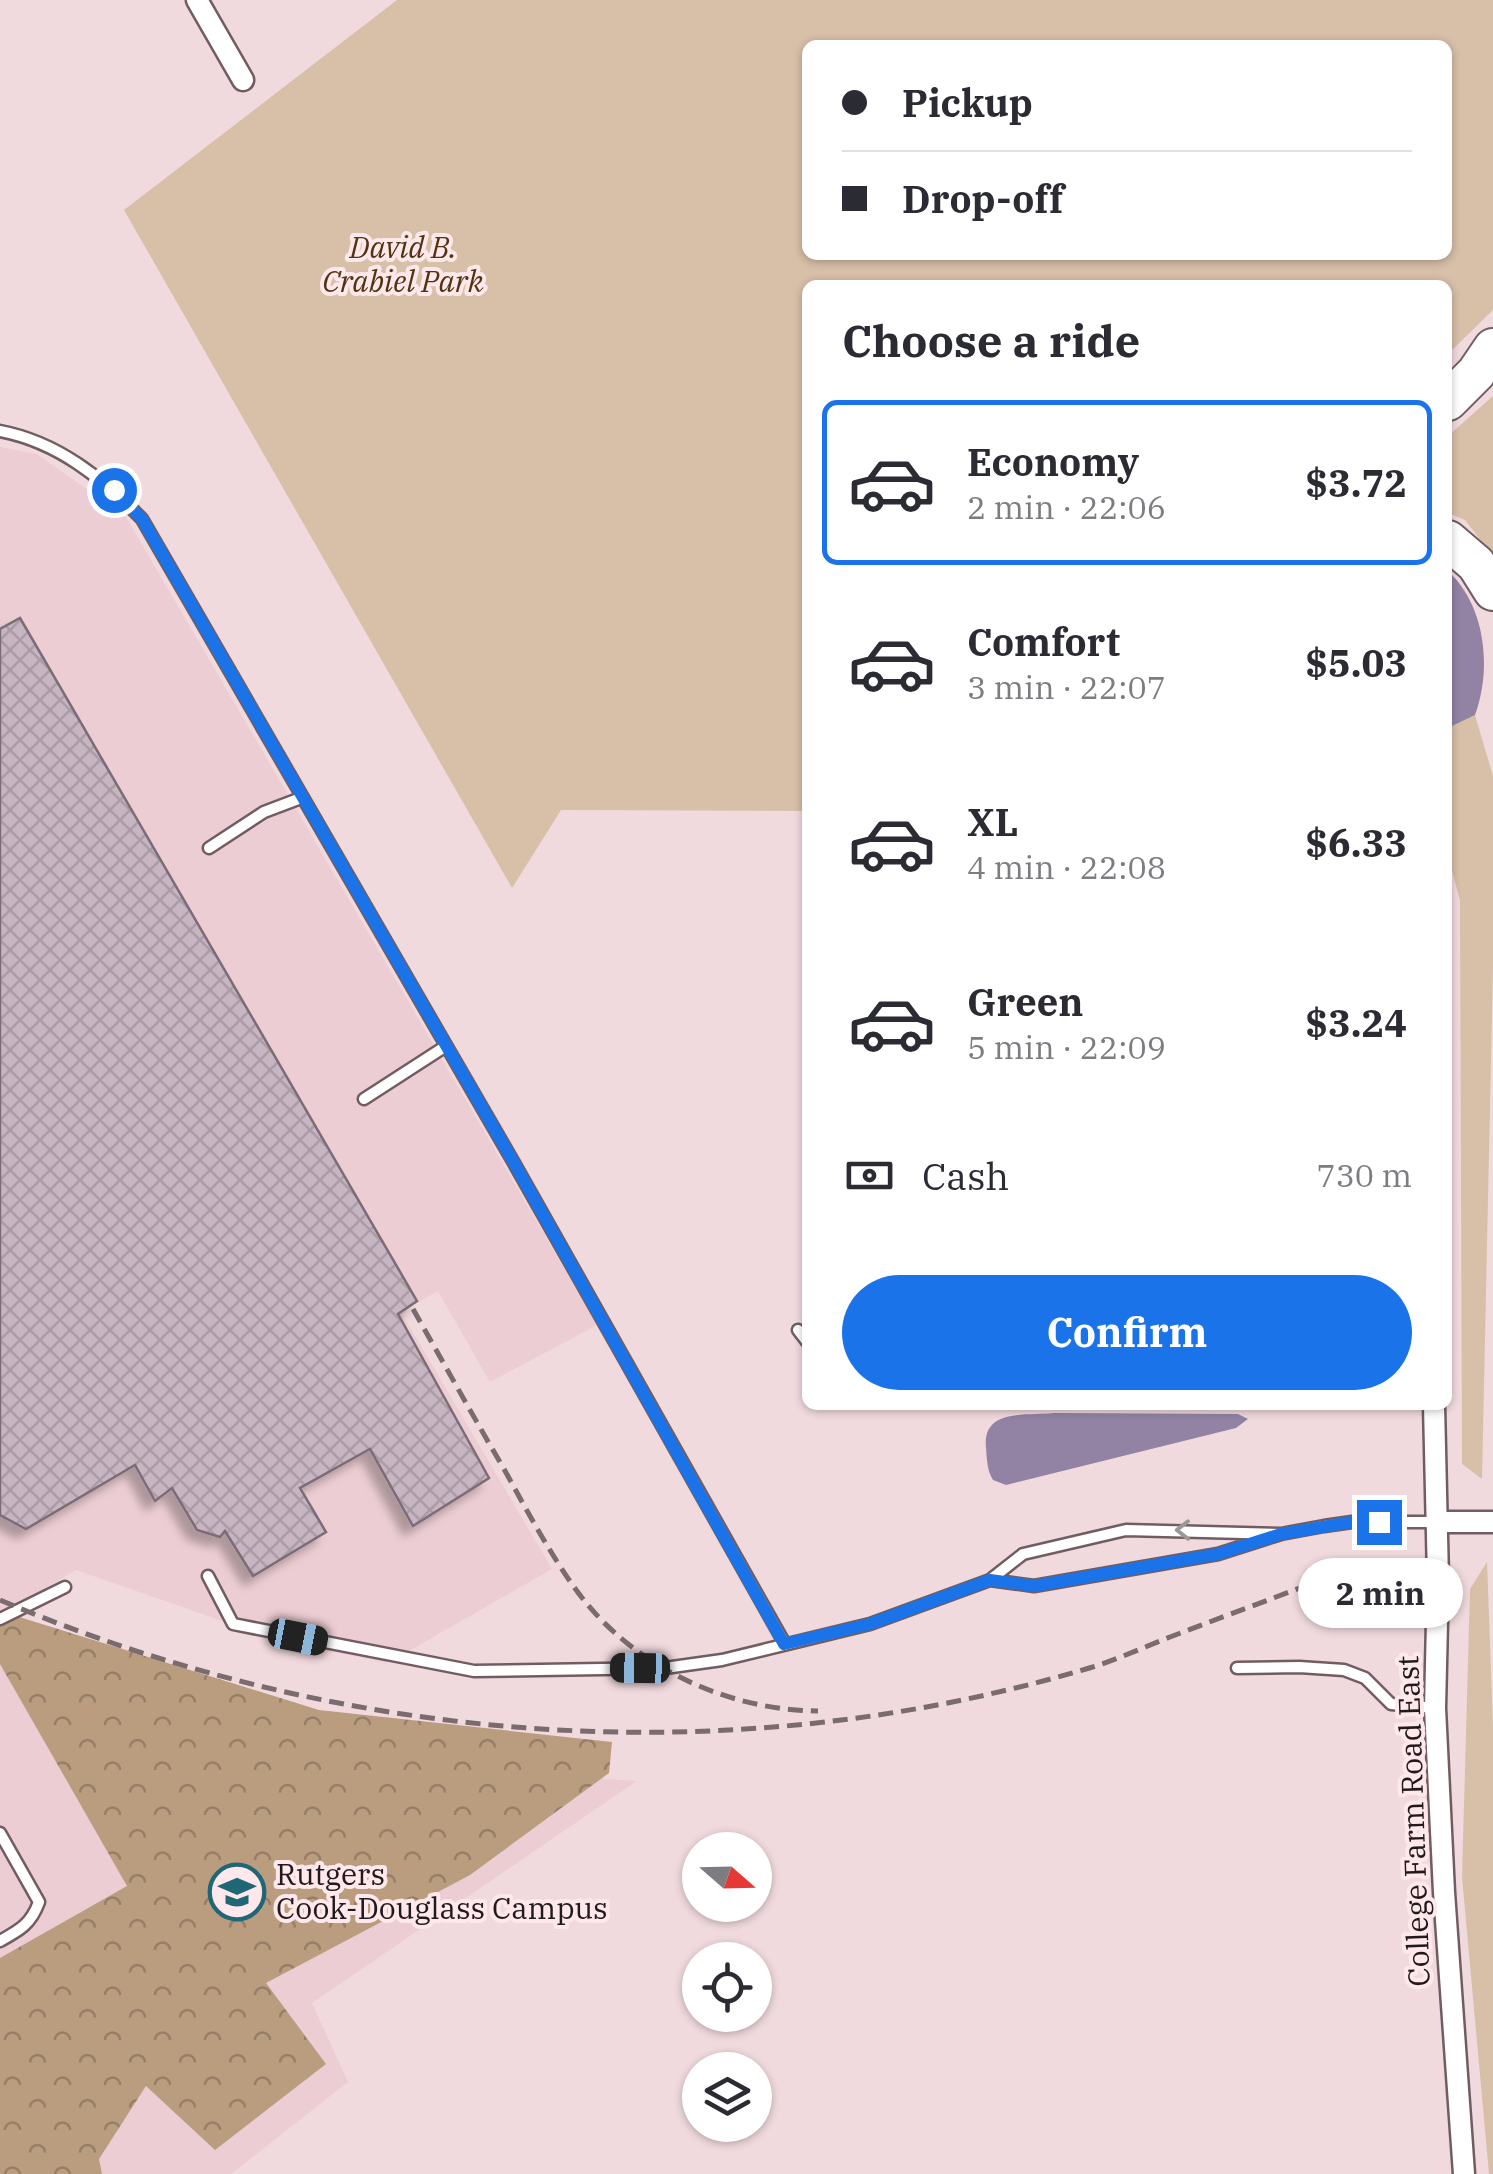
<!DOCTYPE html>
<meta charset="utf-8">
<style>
:root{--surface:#fff;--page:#f7f7f7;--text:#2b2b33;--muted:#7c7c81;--line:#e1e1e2;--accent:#1a73e8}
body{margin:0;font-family:"IBM Plex Serif",serif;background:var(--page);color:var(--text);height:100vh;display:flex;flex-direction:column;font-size:38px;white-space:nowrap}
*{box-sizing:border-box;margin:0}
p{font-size:32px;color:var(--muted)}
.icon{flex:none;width:55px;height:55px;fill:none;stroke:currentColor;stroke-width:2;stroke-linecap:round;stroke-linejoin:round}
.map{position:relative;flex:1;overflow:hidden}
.details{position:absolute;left:802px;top:280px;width:650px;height:1130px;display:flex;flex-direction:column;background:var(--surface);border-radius:15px;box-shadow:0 2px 8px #0004}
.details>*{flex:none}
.guide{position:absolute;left:802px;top:40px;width:650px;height:220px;border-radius:15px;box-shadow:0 2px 8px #0004;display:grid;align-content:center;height:220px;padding:0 40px;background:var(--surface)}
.needle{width:65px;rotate:110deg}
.controls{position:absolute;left:682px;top:1832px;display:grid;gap:20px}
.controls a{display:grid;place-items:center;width:90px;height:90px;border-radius:50%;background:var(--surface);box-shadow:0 2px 8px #0004;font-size:50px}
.end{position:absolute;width:45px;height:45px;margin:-22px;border:12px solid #1a73e8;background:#fff;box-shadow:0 0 0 5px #fff}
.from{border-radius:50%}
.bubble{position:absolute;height:70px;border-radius:35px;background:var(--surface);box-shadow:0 2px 8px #0004;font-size:32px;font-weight:800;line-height:70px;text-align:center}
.car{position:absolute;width:30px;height:60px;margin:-30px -15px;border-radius:12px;box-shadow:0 0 8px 2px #0007;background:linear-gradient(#222 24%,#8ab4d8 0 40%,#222 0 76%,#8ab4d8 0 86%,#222 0)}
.guide b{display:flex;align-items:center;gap:35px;height:95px;font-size:38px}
.guide b+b{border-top:2px solid var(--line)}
.guide i{width:25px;height:25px;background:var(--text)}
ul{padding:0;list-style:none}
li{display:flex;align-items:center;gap:30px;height:165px;margin:0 20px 15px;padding:0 20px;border:5px solid transparent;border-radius:15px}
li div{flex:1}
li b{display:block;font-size:38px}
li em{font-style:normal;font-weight:800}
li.on{border-color:var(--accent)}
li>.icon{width:90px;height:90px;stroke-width:1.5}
h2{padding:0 40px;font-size:45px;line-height:120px}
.pay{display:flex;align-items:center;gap:25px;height:110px;padding:0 40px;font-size:38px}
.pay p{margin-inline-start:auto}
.primary-button{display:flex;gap:20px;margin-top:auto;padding:20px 40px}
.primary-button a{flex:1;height:115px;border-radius:60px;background:var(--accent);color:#fff;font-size:40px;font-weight:800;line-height:115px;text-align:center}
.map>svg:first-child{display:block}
.built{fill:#eccdd3}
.green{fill:#d7bfa8;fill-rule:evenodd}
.forest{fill:url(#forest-crowns)}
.water{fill:#9283a5}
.building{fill:url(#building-cross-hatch);stroke:#7c6c78;stroke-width:2.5;filter:url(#shadow)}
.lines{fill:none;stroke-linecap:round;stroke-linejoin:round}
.lane-casing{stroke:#715d61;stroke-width:15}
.street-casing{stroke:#715d61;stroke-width:25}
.highway-casing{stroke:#715d61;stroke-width:42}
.lane{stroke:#fff;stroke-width:10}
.street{stroke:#fff;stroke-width:20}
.highway{stroke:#fff;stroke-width:38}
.rail{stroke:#796b6e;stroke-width:5;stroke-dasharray:15 8;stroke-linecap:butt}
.oneway{stroke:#9b9898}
.route{stroke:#1a73e8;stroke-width:12}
.labels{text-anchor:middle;stroke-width:8;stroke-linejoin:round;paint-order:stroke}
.park-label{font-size:30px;font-style:italic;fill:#52320f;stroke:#ffe8ec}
.street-label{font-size:30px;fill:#21191b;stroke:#ffe8ec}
.poi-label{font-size:30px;fill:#21191b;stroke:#ffe8ec;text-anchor:start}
</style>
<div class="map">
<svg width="1493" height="2174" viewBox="0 0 1493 2174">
<defs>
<pattern id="forest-crowns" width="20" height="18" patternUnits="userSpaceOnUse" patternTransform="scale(2.5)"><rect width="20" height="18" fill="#ba9c7f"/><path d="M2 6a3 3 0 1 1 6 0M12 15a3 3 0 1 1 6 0" fill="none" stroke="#977e67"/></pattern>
<pattern id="building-cross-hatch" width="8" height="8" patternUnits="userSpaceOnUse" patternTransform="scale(2.5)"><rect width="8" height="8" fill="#c7b6c2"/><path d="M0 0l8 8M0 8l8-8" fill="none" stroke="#ab9ca6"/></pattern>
<filter id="shadow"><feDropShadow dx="-9" dy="9" stdDeviation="5" flood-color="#0004"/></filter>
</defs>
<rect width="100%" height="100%" fill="#f1dade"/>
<path class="built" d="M 0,447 L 37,454 L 126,517 L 597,1325 L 490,1382 L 438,1291 L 401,1312 L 552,1569 L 388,1663 L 280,1641 L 76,1570 L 4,1613 L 0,1611 Z
M 0,1644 L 222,1753 L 637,1781 L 312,2003 L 348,2082 L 231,2174 L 0,2174 Z"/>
<path class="green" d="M 397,0 L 1493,0 L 1493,310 L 1448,354 L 1448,285 L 808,285 L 807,811 L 561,810 L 512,888 L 124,210 ZM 808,45 L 1448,45 L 1448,255 L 808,255 Z
M 1493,396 L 1493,556 L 1465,520 L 1448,513 L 1448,436 Z
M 1475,715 L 1493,776 L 1493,966 L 1482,1479 L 1462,1464 L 1460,901 L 1448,855 L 1448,728 Z
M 1487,1562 L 1493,1727 L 1493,2174 L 1489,2174 L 1462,1877 L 1470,1589 Z"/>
<path class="forest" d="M 0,1611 L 319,1710 L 612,1742 L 609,1773 L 470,1875 L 266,1983 L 326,2064 L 215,2150 L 146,2086 L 99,2159 L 102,2174 L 0,2174 L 0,1958 L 127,1886 L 0,1664 Z"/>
<path class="water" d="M 1448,571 C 1486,606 1492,669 1475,715 L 1448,728 Z
M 1054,1413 L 1238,1414 L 1248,1419 L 1236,1428 L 1006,1485 L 993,1480 C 987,1470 987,1460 986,1448 C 982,1408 1026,1416 1054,1413 Z"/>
<path class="building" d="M 20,618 L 417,1301 L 398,1314 L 489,1478 L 413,1526 L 370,1449 L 300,1488 L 326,1532 L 253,1576 L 225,1531 L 220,1537 L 197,1530 L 172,1488 L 155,1501 L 135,1465 L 26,1529 L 0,1515 L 0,629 Z"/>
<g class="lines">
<g class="lane-casing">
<path id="lane" d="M 0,431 C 58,442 102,478 142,519 L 514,1163 L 785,1644
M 209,848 L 264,812 L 301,798
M 364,1099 L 446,1046
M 798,1330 L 808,1343
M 208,1576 L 233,1624 L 474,1671 L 665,1668 L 722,1660 L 870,1624 L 990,1580 L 1023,1554 L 1126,1530 L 1281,1534
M 990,1580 L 1034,1586 L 1218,1554 L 1281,1534 L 1324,1526 L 1352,1522 L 1434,1522
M 0,1619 L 65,1587
M 1237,1668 L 1299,1667 L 1344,1670 L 1365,1678 L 1391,1704 L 1435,1708
M 0,1833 L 39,1902 C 31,1924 20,1930 0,1941"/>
</g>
<g class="street-casing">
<path id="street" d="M 197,0 L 243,80
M 1434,1405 L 1438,1579 L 1435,1708 L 1444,1892 L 1464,2174
M 1435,1522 L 1493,1522"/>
</g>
<g class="highway-casing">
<path id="highway" d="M 1448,401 L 1476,373 L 1493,348
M 1448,540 L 1476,564 L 1493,591"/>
</g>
<use href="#lane" class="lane"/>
<use href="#street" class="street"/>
<use href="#highway" class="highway"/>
<path class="rail" d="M 413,1309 C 443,1362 473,1416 504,1469 C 526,1509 548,1550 574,1587 C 629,1665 724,1710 818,1711
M 0,1600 C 342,1745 727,1775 1086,1669 C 1114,1661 1142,1648 1170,1637 C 1222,1617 1274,1598 1326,1578"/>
</g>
<defs><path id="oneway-chevron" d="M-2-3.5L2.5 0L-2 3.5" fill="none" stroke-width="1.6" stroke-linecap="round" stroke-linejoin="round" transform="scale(2.5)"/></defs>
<use class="oneway" href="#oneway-chevron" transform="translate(1183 1530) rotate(180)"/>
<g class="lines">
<path class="route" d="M 114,490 L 142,519 L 514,1163 L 784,1644 L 870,1624 L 990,1580 L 1034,1586 L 1218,1554 L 1281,1534 L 1352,1522 L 1379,1522"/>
</g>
<defs>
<g id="university-ring" transform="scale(2.875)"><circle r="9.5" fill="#ffe8ec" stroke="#206776" stroke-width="1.5"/><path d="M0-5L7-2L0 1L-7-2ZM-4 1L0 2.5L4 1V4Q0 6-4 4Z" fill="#206776"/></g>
</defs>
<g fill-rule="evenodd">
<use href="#university-ring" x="237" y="1892"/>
</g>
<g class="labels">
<g class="park-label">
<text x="403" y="258">David B.<tspan x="403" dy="34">Crabiel Park</tspan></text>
</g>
<g class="street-label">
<text transform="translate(1414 1821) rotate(-92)" y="10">College Farm Road East</text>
</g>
<g class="poi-label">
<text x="276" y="1885">Rutgers<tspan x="276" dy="34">Cook-Douglass Campus</tspan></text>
</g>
</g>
</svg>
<div class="controls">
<a><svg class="needle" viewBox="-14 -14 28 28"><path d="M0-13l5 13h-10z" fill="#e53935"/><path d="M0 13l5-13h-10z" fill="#7c7c81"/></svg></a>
<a><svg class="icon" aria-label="locate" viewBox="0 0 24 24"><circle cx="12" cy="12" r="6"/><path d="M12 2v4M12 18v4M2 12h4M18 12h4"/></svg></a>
<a><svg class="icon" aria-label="layers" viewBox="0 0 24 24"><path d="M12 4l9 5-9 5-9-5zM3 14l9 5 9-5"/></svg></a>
</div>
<i class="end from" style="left:114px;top:490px"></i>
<i class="end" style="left:1379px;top:1522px"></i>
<div class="bubble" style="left:1298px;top:1558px;width:165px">2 min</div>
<i class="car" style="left:298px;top:1637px;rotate:101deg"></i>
<i class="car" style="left:640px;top:1668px;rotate:271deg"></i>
<div class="guide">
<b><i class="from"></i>Pickup</b>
<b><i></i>Drop-off</b>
</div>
<section class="details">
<h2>Choose a ride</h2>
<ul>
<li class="on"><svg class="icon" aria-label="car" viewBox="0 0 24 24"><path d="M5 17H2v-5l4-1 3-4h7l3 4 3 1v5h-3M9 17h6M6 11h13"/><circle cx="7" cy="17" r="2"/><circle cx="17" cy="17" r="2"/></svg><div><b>Economy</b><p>2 min · 22:06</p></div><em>$3.72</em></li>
<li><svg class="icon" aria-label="car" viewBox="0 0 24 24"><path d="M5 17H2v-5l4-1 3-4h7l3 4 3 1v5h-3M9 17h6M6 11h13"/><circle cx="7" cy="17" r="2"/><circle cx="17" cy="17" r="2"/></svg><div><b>Comfort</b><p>3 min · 22:07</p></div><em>$5.03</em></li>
<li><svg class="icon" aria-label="car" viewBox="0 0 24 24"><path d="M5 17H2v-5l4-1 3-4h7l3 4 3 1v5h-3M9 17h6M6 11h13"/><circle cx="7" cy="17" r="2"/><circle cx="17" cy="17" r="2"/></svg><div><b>XL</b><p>4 min · 22:08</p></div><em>$6.33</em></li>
<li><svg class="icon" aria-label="car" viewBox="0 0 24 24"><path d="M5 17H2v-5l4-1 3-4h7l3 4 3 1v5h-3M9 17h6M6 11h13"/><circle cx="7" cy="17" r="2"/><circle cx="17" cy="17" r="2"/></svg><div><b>Green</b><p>5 min · 22:09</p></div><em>$3.24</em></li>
</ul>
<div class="pay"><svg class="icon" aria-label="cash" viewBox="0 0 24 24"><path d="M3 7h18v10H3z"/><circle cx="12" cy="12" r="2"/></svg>Cash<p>730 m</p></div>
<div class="primary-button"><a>Confirm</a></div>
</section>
</div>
